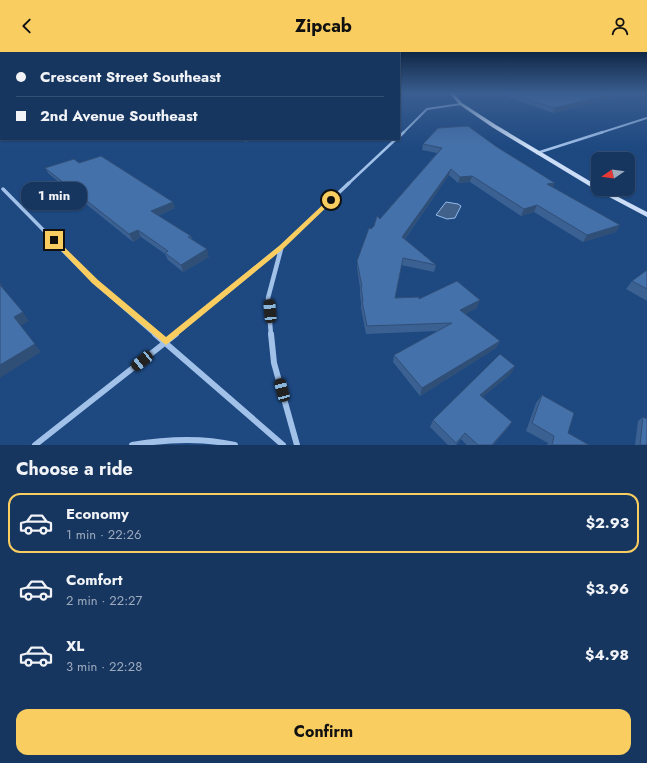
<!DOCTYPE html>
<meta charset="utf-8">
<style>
:root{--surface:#163660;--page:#234169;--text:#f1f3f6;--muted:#9eabbd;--line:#355075;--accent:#f9cd5f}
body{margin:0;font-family:Jost,sans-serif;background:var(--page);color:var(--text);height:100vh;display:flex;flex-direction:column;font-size:15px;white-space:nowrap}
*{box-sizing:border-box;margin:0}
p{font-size:13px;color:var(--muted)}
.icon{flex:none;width:22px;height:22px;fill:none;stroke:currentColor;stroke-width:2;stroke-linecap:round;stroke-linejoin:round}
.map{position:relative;height:393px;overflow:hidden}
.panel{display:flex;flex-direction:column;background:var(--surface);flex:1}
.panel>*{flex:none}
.banner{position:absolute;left:0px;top:0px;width:400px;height:88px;box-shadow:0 1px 3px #0004,0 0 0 1px var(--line);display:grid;align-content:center;height:88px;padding:0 16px;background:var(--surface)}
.needle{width:26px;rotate:257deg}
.fabs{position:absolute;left:591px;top:100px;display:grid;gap:8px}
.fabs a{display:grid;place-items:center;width:44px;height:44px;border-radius:8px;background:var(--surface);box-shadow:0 1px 3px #0004,0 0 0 1px var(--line);font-size:20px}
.end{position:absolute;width:18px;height:18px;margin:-9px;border:5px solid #f9cd5f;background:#111;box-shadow:0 0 0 2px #111}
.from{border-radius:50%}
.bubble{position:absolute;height:28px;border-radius:12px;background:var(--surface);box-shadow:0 1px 3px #0004,0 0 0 1px var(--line);font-size:13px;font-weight:700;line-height:28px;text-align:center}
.car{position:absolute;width:12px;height:24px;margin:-12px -6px;border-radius:5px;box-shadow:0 0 3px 1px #0007;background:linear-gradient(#222 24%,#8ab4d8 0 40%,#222 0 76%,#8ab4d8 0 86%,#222 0)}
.banner b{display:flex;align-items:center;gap:14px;height:38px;font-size:15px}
.banner b+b{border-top:1px solid var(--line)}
.banner i{width:10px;height:10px;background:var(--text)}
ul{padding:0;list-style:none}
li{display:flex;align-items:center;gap:12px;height:60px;margin:0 8px 6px;padding:0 8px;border:2px solid transparent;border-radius:12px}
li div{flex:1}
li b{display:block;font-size:15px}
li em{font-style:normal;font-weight:700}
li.current{border-color:var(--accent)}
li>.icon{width:36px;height:36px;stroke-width:1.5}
h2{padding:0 16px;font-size:18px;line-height:48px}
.cta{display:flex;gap:8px;margin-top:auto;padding:8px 16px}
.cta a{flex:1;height:46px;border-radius:12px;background:var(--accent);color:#111;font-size:16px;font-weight:700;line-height:46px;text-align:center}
header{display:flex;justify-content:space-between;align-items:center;height:52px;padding:0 16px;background:var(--accent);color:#111;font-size:18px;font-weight:700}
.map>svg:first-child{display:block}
.water{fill:#41618b;stroke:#94bceb}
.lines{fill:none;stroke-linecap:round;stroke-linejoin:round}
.lane{stroke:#a1c1e9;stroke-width:1.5}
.street-far4{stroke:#a1c1e9;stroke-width:2}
.street-far3{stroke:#a1c1e9;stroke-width:2.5}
.street-far2{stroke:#a1c1e9;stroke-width:3.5}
.street-far1{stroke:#a1c1e9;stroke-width:4.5}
.street{stroke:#a1c1e9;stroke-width:6}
.secondary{fill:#ccdef7;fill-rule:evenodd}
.wall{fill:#3b6192}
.shaded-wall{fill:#304f77}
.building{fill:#4571aa;stroke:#304f77}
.route{fill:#f9cd5f}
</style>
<header><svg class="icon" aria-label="back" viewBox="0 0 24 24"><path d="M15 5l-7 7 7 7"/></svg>Zipcab<svg class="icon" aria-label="person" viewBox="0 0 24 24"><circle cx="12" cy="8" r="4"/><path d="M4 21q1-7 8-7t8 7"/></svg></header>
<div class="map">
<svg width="647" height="393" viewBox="0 0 647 393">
<rect width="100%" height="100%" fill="#1d4880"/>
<path class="water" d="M 446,150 L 458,152 L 461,154 L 455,166 L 447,167 L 436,163 Z"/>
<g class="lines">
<path class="lane" d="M 453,43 L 473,41"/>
<path class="street-far4" d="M 403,81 L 427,57 L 461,52
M 600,81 L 647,66"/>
<path class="street-far3" d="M 399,85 L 404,80
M 537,101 L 603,80
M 348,132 L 396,87"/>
<path class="street-far2" d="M 3,137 L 63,198
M 278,198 L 349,131
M 280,198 L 281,195"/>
<path class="street-far1" d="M 62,197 L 95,230 L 156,283
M 174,283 L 279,197
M 271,283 L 268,246 L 281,197"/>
<path class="street" d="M 155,282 L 283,393
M 271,282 L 274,311 L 297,393
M 35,393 L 176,282
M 132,393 C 167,387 200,385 235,393"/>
<path class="secondary" d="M 449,41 L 453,41 L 462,51 L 496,73 L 598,134 L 598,137 L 603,137 L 647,160 L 647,165 L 596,138 L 492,75 L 460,53 Z"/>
</g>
<path class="wall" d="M 497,41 L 631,41 L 553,61 Z
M 438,76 L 553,136 L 620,173 L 616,180 L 583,190 L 534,160 L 521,164 L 470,130 L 458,131 L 449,123 L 405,187 L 436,213 L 434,220 L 401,213 L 395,246 L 419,247 L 477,256 L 465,262 L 500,289 L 496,296 L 420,344 L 393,310 L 394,303 L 438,279 L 366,282 L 361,256 L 361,252 L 360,242 L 360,236 L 357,216 L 357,209 L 371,177 L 437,101 L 422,98 L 423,92 Z
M 238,87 L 253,87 L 246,90 Z
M 79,111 L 175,156 L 158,164 L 191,184 L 192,187 L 209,205 L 183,220 L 168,208 L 165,202 L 141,185 L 133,190 L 49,122 L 45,116 Z
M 647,218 L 647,249 L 626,237 L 632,229 Z
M 511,322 L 482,345 L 512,370 L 507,377 L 493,393 L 467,393 L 461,387 L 456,393 L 448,393 L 430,375 L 433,368 Z
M 542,343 L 568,381 L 589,393 L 547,393 L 548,391 L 526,379 L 536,351 Z
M 643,365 L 647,393 L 635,393 L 638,369 Z"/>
<path class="shaded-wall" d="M 615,41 L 631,41 L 553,61 L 554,56 Z
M 245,87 L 253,87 L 246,90 Z
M 451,117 L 449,123 L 401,192 L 402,185 Z
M 472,124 L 470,130 L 458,131 L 460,125 Z
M 555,131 L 552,138 L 547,132 Z
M 173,150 L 175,156 L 153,166 L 151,159 Z
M 537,153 L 534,160 L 521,164 L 524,157 Z
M 620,173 L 616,180 L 583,190 L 587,183 Z
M 138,178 L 141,185 L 133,190 L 129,182 Z
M 207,197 L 209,205 L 183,220 L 181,213 Z
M 0,230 L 6,240 L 0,233 Z
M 480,248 L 477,256 L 458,266 L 460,258 Z
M 23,260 L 29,269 L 20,274 L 41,300 L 0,326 L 0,313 L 14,265 Z
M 500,289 L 496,296 L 420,344 L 422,336 Z
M 515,314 L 511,322 L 476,350 L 480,343 Z
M 512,370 L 507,377 L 493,393 L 492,393 Z"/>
<path class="building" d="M 511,41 L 615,41 L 554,56 Z
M 468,74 L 497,95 L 555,131 L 547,132 L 620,173 L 587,183 L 537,153 L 524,157 L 472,124 L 460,125 L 451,117 L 402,185 L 436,213 L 403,206 L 395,246 L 419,245 L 419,247 L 457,229 L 480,248 L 460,258 L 500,289 L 422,336 L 394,303 L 452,271 L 367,274 L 362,249 L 363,249 L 361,235 L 362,235 L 357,209 L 369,176 L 371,177 L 374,174 L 377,164 L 380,167 L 442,96 L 423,92 L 438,76 Z
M 101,104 L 173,150 L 151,159 L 191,184 L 188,185 L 207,197 L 181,213 L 165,201 L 168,199 L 138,178 L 129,182 L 45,116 L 74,107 L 79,111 Z
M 647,218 L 647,237 L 632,229 Z
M 0,233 L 23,260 L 14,265 L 35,292 L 0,313 Z
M 500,302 L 515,314 L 480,343 L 512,370 L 492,393 L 478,393 L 465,381 L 456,391 L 433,368 Z
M 542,343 L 574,361 L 568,381 L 589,393 L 552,393 L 554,384 L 532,371 Z
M 643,365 L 647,367 L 647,393 L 640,393 Z"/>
<linearGradient id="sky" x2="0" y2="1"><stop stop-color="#102846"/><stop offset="0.43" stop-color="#3a5e91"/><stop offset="1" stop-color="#3a5e91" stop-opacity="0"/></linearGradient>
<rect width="647" height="96" fill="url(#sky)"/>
<path class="route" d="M 329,147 L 334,148 L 283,197 L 166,293 L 92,231 L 51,188 L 56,187 L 98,228 L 166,285 L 279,194 Z"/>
</svg>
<div class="fabs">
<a><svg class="needle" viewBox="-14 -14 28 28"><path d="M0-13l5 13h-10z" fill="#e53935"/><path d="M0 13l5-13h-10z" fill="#9eabbd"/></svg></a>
</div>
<i class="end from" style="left:331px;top:148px"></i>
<i class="end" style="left:54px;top:188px"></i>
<div class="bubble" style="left:21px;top:130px;width:66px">1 min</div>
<i class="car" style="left:270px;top:259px;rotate:355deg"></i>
<i class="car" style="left:142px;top:309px;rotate:231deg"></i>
<i class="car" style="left:282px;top:338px;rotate:345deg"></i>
<div class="banner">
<b><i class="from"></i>Crescent Street Southeast</b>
<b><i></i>2nd Avenue Southeast</b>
</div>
</div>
<section class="panel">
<h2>Choose a ride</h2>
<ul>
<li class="current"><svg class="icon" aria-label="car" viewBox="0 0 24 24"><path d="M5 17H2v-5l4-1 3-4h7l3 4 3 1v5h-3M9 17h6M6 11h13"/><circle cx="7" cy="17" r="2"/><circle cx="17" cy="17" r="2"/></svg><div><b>Economy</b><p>1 min · 22:26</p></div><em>$2.93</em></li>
<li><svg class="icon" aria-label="car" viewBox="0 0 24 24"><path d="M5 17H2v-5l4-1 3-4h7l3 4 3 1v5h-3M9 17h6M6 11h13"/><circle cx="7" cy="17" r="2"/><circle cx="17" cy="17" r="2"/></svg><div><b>Comfort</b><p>2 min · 22:27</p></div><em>$3.96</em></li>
<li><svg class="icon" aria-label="car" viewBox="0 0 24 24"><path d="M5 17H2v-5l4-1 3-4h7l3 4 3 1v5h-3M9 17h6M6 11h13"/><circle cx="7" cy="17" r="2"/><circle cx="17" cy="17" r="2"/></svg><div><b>XL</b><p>3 min · 22:28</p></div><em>$4.98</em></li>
</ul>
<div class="cta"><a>Confirm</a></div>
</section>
